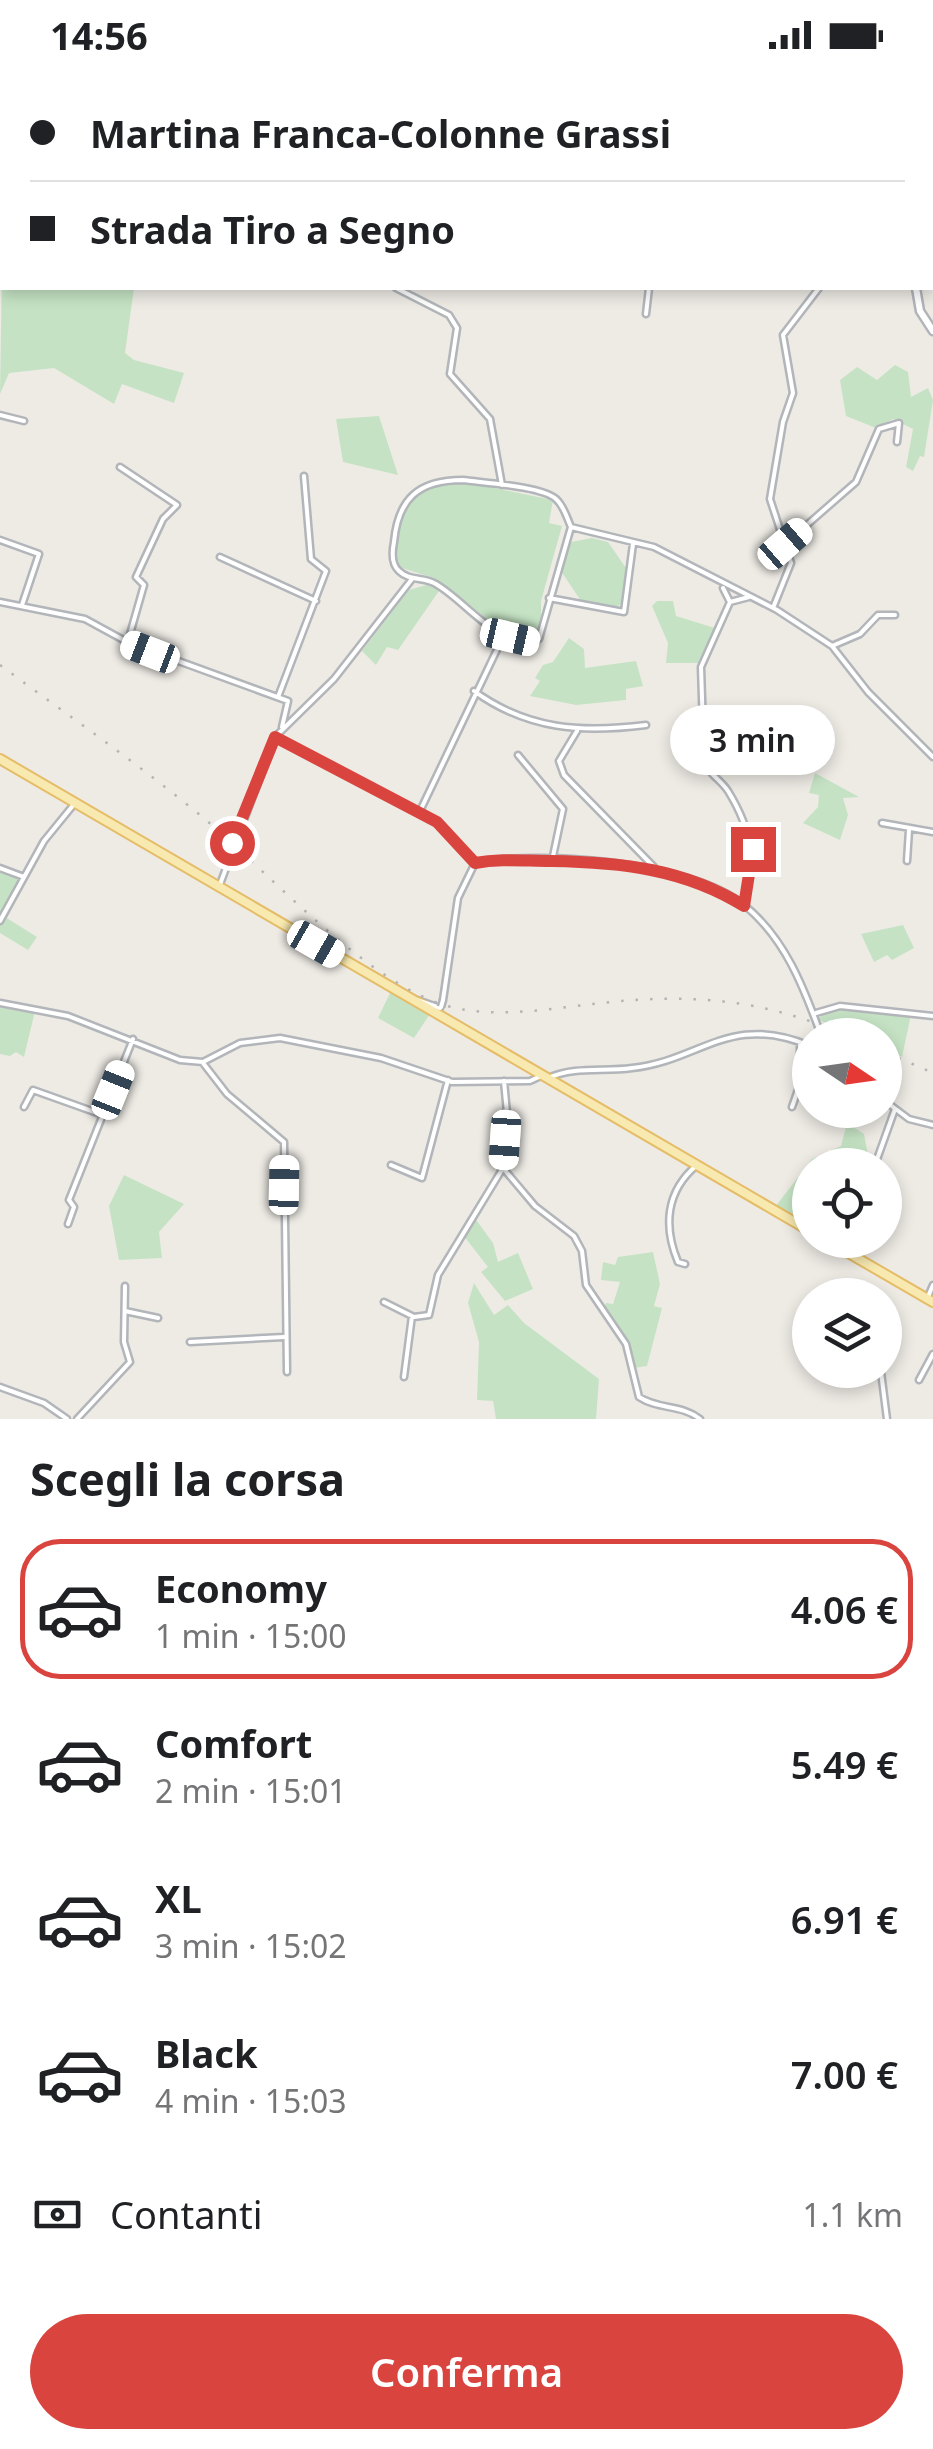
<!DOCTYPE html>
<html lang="it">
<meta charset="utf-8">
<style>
:root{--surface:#fff;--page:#f6f6f6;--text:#202124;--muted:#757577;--line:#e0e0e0;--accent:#da443f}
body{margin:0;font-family:"Noto Sans",sans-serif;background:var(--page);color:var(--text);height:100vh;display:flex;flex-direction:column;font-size:38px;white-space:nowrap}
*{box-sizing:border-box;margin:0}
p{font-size:32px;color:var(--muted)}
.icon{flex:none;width:55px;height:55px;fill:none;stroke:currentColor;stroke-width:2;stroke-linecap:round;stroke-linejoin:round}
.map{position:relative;height:1349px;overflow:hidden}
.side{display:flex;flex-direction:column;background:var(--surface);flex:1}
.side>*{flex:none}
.hud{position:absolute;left:0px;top:0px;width:935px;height:220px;box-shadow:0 5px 15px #0003;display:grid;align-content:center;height:220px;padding:0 30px;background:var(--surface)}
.needle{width:65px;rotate:103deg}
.fabs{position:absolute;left:792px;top:948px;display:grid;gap:20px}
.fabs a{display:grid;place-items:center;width:110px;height:110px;border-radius:50%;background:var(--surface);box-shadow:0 5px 15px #0003;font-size:50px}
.end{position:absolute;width:45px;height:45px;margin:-22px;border:12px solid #da443f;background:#fff;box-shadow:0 0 0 5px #fff}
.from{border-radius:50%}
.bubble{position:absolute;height:70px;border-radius:35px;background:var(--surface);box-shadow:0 5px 15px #0003;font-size:32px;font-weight:600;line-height:70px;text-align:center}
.car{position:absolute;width:30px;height:60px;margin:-30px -15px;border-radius:12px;box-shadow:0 0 8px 2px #0007;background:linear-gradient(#fff 24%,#345 0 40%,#fff 0 76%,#345 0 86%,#fff 0)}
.hud b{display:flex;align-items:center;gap:35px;height:95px;font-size:38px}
.hud b+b{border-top:2px solid var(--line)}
.hud i{width:25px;height:25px;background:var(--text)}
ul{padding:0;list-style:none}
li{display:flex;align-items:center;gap:30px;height:140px;margin:0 20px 15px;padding:0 10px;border:5px solid transparent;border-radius:40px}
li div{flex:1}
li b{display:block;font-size:38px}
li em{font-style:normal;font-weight:600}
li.active{border-color:var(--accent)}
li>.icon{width:90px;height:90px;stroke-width:1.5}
h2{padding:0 30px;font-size:45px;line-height:120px}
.pay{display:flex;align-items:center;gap:25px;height:110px;padding:0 30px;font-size:38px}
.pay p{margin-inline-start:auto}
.cta{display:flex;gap:20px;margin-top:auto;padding:20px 30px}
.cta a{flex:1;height:115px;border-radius:60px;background:var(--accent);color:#fff;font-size:40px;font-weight:600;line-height:115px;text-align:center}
.status{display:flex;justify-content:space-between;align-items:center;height:70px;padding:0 50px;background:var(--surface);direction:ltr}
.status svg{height:28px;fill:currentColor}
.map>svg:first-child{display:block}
.green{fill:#c5e3c4}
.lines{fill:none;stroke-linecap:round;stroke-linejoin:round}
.street-casing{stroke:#b2b5b9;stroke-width:9}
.secondary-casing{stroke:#b1b4b9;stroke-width:11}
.primary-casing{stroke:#e5bc67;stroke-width:12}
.street{stroke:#fff;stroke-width:4}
.secondary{stroke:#fff;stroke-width:6}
.primary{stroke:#f8e9b0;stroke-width:8}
.rail{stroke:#b3b4b4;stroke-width:2.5;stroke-dasharray:2.5 12;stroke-linecap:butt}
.street-bridge-casing{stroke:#b2b5b9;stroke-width:9;stroke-linecap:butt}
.street-bridge{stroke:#fff;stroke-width:4}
.route{stroke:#da443f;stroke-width:12}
</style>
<div class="status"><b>14:56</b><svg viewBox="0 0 49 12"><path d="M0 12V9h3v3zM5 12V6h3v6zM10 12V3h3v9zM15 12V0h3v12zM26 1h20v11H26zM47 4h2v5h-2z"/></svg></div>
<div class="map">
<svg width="933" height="1349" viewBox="0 0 933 1349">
<rect width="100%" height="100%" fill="#eeebe5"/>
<path class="green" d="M 2,196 L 2,218 L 134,218 L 125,283 L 134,290 L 184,303 L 174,333 L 122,314 L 114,334 L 54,298 L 9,303 L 0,324 Z
M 895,295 L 908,302 L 911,327 L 928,318 L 933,330 L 924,387 L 920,386 L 913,401 L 906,397 L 913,359 L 893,349 L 876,358 L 846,346 L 840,310 L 857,297 L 877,310 Z
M 379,346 L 398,405 L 343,392 L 336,349 Z
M 438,414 L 475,414 L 553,430 L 549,453 L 562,456 L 541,531 L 541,565 L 505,563 L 434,508 L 399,497 C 382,466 406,423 438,414 Z
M 592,468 L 608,472 L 626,498 L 621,534 L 615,538 L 581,531 L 561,501 L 566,473 Z
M 430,514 L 439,521 L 398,580 L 387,577 L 376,595 L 362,581 L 409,520 Z
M 657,531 L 673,531 L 676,546 L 715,558 L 698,593 L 666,593 L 668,573 L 652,536 Z
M 569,568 L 584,579 L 585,598 L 636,591 L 643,616 L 626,619 L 626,630 L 576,635 L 530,626 L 540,611 L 535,608 L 543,595 L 553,592 Z
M 815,703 L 859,727 L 843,728 L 848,745 L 840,770 L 803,753 L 818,737 L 819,725 L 809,723 Z
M 0,799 L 24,809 L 5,847 L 37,867 L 28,880 L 0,863 Z
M 903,855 L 914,878 L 892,890 L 887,885 L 874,892 L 861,864 Z
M 391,921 L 430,944 L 414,968 L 378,948 Z
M 0,932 L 35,941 L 24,987 L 16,982 L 10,986 L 0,984 Z
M 836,937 L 911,945 L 902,987 L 885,979 L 885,965 L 853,965 L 817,949 Z
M 847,1053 L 864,1064 L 869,1090 L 857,1095 L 810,1095 L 810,1149 L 805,1147 L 801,1153 L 775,1137 L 812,1089 L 841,1076 Z
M 124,1105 L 184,1134 L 159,1162 L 162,1188 L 119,1190 L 109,1136 Z
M 474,1147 L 493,1173 L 498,1192 L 518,1183 L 533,1219 L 505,1231 L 481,1202 L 488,1197 L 463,1165 Z
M 653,1182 L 660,1214 L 654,1236 L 662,1238 L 647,1296 L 633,1298 L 624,1263 L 603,1240 L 606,1233 L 613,1234 L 620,1212 L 601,1210 L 603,1192 L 615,1195 L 618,1187 Z
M 474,1213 L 494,1245 L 508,1235 L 524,1253 L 599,1309 L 596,1349 L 496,1349 L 493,1331 L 477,1330 L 479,1272 L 468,1233 Z"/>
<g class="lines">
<g class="street-casing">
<path id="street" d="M 717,0 L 717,2
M 218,2 L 218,0
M 0,30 L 2,31
M 0,194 L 2,193
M 396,218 L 449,245 L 457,258 L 450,304 L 490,349 L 502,415
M 646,244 L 649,218
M 0,345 L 24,351
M 120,397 L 177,435 L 163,449 L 136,507 L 144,515 L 128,571
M 463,410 C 484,413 541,416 556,429 C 564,436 567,448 571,457 L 539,569 C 500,583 465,529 434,513 C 423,507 409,511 399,501 C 391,494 392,482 394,472 C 398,429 418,410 463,410 Z
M 571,457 L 654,477 L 777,540 L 832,576 L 868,622 L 933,687
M 0,470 L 39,484 L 22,535
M 785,474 L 856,412 L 879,359 L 899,353 L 897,372
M 220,487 L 316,531
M 723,518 L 730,532 L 701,597 L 704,690 C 708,704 720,709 728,721 C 755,765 753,787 744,836
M 549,528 L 624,542 L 633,474
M 0,532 L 85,549 L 129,573 L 288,631 L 282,657
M 730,532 L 749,527
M 773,538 L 791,493 L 770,429 L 783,352 L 793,323 L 783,265 L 819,218
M 832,576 L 860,564 L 878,545 L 895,545
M 474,621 C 528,660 582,663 646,655
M 278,627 L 326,501 L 311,489 L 304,406
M 577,661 L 559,691 L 564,705 L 654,797
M 275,667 L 437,752 L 475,793
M 518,685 L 563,739 L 552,791
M 420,741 L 504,565
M 882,753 L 933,762
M 907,791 L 909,760
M 475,793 C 541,780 689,791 744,835 C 785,868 804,918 821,965
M 0,798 L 24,807
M 219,817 L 275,667 L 334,609 L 412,509
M 0,851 L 44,771 L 75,733
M 417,930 L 440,938
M 443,930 L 458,828 L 475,793
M 0,933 L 68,946 L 180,990 L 203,992 L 240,973 L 280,968 L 381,988 L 452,1012 L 530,1011 L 543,1005
M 816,943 L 840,936 L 933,946
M 203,993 L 227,1024 L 284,1072 L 287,1302
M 548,1008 C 576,996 602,1002 632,998 C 700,991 730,942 810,976
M 885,1031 L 909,1049 L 933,1055
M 24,1037 L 33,1020 L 103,1045
M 792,1037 L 800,1014 L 800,974
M 391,1095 L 422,1108 L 448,1010
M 875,1095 L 895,1039
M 503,1098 L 535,1136 L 574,1166 L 582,1181 L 586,1215 L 626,1274 L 639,1327 C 659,1340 681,1334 700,1349
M 68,1154 L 74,1137 L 69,1130 L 133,969
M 685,1194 L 678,1192 C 663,1156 666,1121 697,1095
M 927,1229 L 933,1215
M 384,1232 L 414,1247 L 429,1245 L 438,1205 L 503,1098 L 507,1043 L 504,1011
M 125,1241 L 158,1248
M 190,1272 L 284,1267
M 881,1302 L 887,1349
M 404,1307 L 412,1246
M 919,1310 L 933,1284
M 0,1317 L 44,1333 L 67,1349
M 77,1349 L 130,1292 L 124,1272 L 125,1216"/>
</g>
<g class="secondary-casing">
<path id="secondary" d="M 672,0 L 673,2
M 916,218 L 920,241 L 933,261"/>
</g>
<g class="primary-casing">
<path id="primary" d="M 0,689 L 810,1161
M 826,1170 L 933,1232"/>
</g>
<use href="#street" class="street"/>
<use href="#secondary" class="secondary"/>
<use href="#primary" class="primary"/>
<path class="rail" d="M 0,595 C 69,646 140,695 206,750 C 271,805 371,917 451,937 C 499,949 553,938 602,933 C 689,923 764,929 845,965
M 885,982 L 933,1003"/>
<g class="street-bridge-casing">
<path id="street-bridge" d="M 441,937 L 443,930"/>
</g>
<use href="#street-bridge" class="street-bridge"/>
</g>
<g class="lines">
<path class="route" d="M 232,773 L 275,667 L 437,752 L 475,793 C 501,788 525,791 551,791 C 620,792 685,799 744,836 L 753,779"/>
</g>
</svg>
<div class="fabs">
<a><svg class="needle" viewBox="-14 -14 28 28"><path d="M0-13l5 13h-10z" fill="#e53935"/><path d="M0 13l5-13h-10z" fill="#757577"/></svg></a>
<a><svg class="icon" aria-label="locate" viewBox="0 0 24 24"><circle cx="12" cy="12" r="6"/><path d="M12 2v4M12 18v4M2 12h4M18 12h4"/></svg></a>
<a><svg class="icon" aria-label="layers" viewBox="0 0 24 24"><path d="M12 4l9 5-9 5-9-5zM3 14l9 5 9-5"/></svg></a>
</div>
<i class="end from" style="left:232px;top:773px"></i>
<i class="end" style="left:753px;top:779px"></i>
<div class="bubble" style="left:670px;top:635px;width:165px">3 min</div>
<i class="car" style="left:785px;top:474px;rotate:49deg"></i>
<i class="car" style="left:510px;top:567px;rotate:103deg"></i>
<i class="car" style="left:150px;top:582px;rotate:291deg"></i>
<i class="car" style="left:316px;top:874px;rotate:120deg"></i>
<i class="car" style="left:113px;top:1020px;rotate:22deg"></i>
<i class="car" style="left:505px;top:1070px;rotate:184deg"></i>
<i class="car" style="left:284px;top:1115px;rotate:1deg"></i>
<div class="hud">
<b><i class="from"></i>Martina Franca-Colonne Grassi</b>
<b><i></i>Strada Tiro a Segno</b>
</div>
</div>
<section class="side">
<h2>Scegli la corsa</h2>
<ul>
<li class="active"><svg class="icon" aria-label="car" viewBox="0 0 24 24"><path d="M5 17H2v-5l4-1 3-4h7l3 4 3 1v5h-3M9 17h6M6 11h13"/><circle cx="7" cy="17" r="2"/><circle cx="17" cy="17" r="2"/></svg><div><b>Economy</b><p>1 min · 15:00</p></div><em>4.06 €</em></li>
<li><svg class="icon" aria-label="car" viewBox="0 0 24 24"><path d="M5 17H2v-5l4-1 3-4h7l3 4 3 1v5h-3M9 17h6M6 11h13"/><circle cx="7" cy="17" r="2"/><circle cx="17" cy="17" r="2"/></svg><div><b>Comfort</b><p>2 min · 15:01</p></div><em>5.49 €</em></li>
<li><svg class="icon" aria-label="car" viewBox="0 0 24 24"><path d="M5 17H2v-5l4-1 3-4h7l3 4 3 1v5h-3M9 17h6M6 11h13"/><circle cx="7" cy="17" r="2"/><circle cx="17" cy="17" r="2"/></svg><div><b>XL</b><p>3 min · 15:02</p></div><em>6.91 €</em></li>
<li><svg class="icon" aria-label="car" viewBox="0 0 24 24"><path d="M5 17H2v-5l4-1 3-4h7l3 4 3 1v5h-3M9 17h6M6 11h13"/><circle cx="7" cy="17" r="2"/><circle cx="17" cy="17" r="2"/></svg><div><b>Black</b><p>4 min · 15:03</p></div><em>7.00 €</em></li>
</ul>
<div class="pay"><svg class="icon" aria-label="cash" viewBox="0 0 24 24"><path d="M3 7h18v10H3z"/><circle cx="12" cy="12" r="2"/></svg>Contanti<p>1.1 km</p></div>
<div class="cta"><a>Conferma</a></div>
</section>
